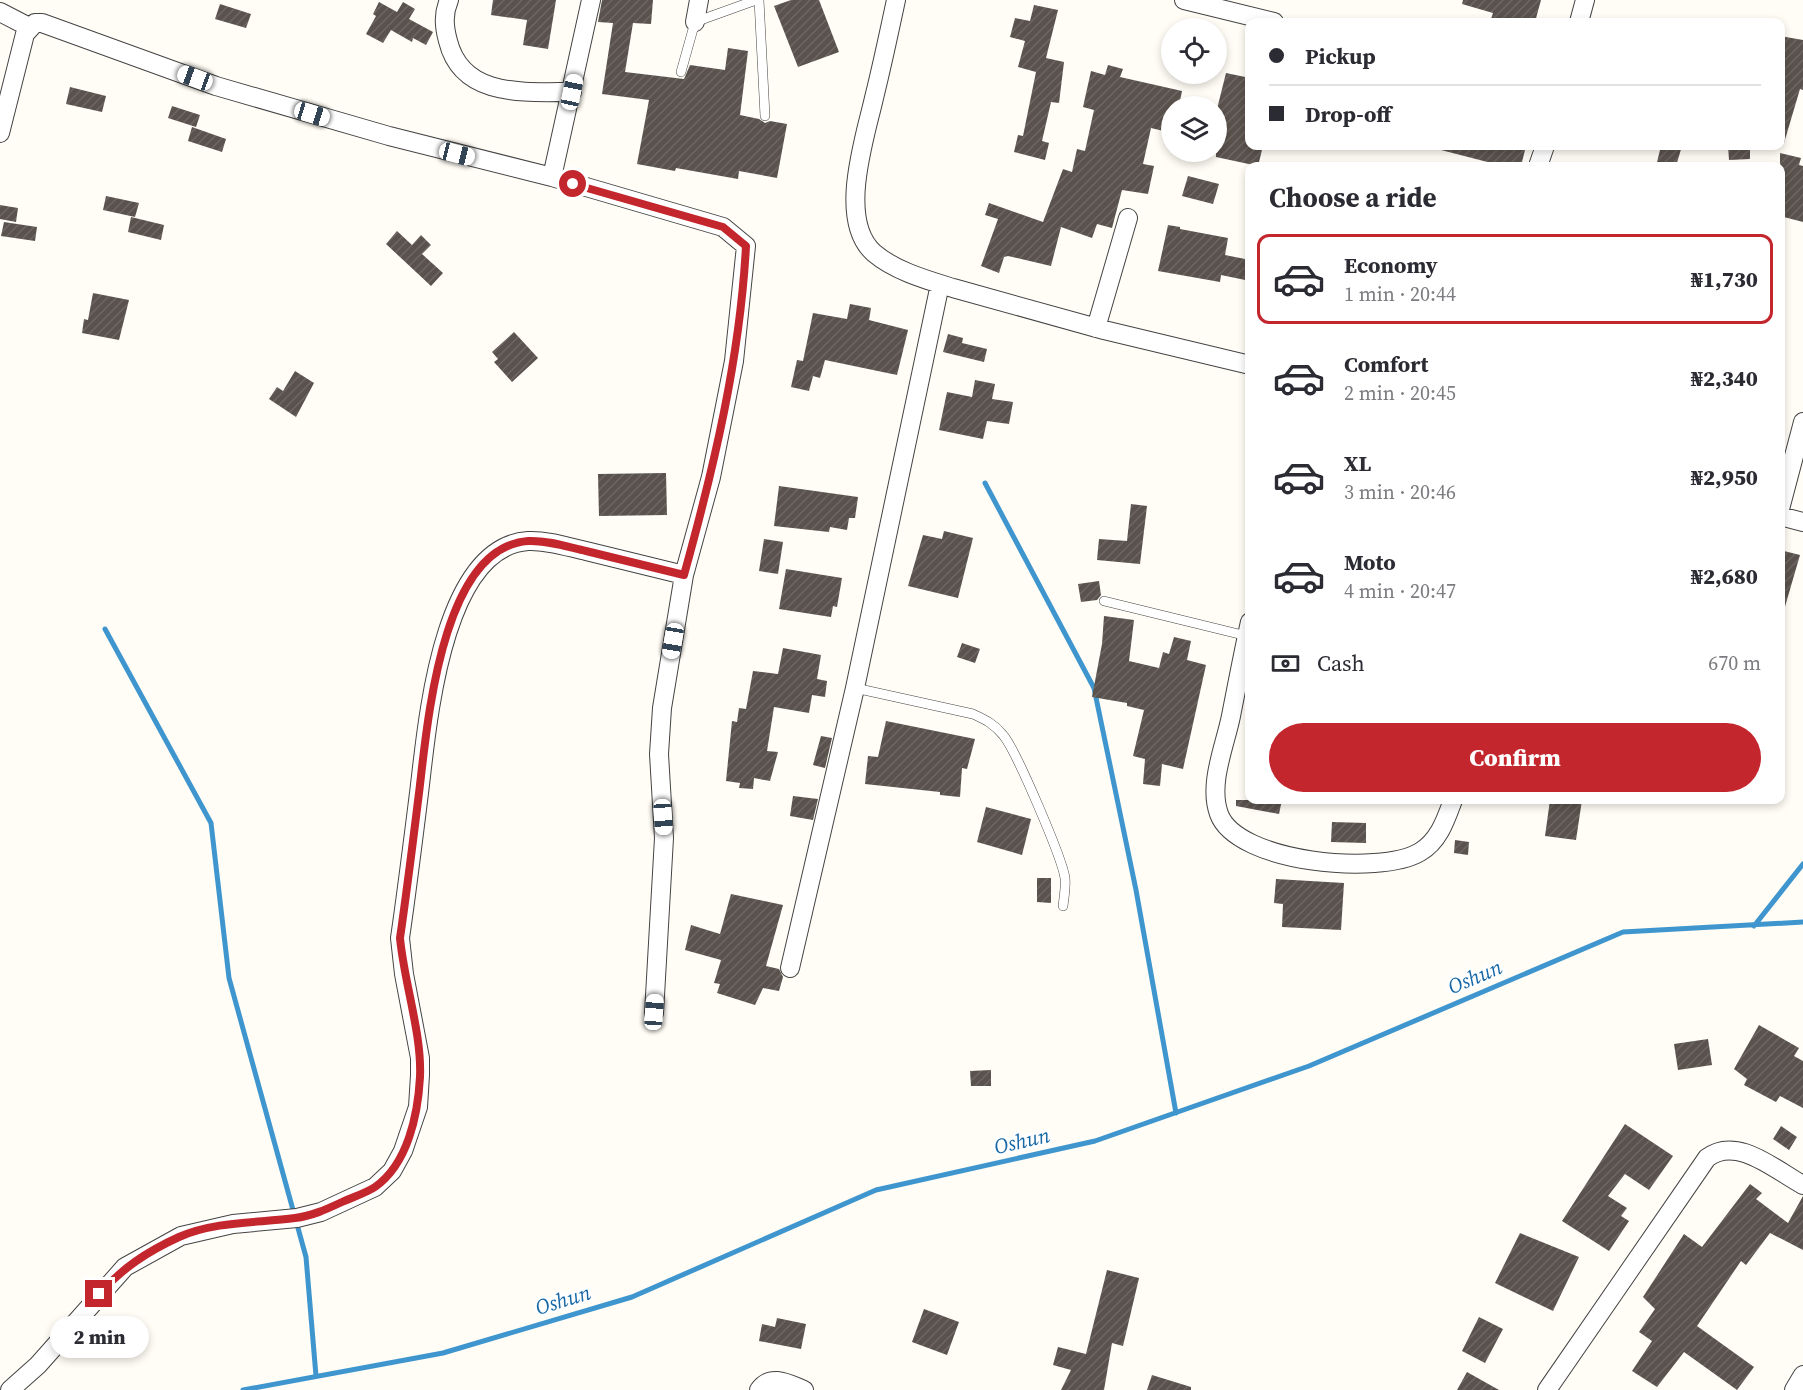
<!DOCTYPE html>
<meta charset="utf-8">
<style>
:root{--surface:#fff;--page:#f2f2f3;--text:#2b2b33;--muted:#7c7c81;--line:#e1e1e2;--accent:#c4262e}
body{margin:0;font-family:"Source Serif 4",serif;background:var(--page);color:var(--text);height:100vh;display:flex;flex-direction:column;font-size:22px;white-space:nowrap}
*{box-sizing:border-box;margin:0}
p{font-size:20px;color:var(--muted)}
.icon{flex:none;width:33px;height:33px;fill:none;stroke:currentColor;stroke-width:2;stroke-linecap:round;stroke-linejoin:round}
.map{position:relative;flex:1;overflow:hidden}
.sheet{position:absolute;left:1245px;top:162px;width:540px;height:642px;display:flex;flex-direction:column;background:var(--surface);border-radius:12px;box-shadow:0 3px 9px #0003}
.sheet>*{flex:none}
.hud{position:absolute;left:1245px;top:18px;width:540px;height:132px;border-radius:12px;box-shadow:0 3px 9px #0003;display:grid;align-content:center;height:132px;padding:0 24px;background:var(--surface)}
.buttons{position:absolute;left:1161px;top:18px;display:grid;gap:12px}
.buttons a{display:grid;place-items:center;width:66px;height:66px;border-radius:50%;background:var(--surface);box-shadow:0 3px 9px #0003;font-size:30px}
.end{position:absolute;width:27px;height:27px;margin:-14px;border:8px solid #c4262e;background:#fff;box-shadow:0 0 0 3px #fff}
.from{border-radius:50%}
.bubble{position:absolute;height:42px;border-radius:21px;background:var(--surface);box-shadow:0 3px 9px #0003;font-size:20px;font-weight:800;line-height:42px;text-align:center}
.car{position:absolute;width:18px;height:36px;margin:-18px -9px;border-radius:8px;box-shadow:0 0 4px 2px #0007;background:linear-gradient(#fff 24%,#345 0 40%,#fff 0 76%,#345 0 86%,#fff 0)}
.hud b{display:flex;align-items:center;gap:21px;height:57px;font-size:22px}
.hud b+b{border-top:2px solid var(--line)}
.hud i{width:15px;height:15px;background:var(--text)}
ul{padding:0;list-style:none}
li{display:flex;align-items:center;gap:18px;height:90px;margin:0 12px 9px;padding:0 12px;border:3px solid transparent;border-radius:12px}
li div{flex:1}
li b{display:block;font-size:22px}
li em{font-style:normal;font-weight:800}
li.on{border-color:var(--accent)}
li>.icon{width:54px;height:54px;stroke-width:1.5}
h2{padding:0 24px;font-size:27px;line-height:72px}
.pay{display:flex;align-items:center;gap:15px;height:66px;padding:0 24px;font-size:22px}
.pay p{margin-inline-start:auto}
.primary-button{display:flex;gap:12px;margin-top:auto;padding:12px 24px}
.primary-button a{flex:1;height:69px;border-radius:36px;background:var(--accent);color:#fff;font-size:24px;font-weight:800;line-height:69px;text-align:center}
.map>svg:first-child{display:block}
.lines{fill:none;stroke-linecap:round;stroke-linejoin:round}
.stream{stroke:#3f96cf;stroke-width:5}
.building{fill:url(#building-hatch)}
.lane-casing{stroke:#444;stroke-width:10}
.street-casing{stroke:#444;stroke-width:20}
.lane{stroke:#fff;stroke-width:9}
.street{stroke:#fff;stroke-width:18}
.route{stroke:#c4262e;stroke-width:8}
.labels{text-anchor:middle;stroke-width:6;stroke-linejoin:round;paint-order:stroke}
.water-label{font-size:21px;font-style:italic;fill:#1768a6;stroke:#fff}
</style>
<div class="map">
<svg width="1803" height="1390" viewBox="0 0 1803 1390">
<defs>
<pattern id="building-hatch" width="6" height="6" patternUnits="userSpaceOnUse" patternTransform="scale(1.5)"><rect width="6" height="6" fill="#5a524d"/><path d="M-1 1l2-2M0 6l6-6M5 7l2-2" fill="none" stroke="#6d6662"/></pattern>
</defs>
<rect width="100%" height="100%" fill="#fffdf5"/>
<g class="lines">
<path class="stream" d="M 985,483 L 1094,688 L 1136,890 L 1176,1113
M 105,629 L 211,823 L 229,978 L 306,1257 L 316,1376
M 1754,926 L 1803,864
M 243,1390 L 443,1353 L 632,1297 L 876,1190 L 1095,1141 L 1309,1066 L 1623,932 L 1803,922"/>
</g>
<path class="building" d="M 493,0 L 556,0 L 548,49 L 523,45 L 527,20 L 491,15 Z
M 602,0 L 653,0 L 651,24 L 633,23 L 625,72 L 684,79 L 690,65 L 725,70 L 728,48 L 748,51 L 740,115 L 759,119 L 765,123 L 770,121 L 787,124 L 777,178 L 739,171 L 738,179 L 676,168 L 675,171 L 637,164 L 649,100 L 602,94 L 613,23 L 598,22 Z
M 791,0 L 819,0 L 839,52 L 798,67 L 774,6 Z
M 1463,0 L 1541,0 L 1535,22 L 1490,22 L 1493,13 L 1462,4 Z
M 379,2 L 397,12 L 403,2 L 415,9 L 409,19 L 433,32 L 426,45 L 413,38 L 412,42 L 391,30 L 383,43 L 366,34 L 376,16 L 373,14 Z
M 220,4 L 251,14 L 246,28 L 215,19 Z
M 1034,5 L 1058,10 L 1046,58 L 1064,62 L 1059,103 L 1051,102 L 1042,141 L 1049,143 L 1045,160 L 1014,152 L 1018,135 L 1023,136 L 1036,72 L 1018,67 L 1025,41 L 1010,37 L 1015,18 L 1030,21 Z
M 1780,36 L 1803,40 L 1803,90 L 1800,89 L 1784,143 L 1780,142 Z
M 1108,65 L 1123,69 L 1120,77 L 1182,91 L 1179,106 L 1172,106 L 1172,133 L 1151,128 L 1143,164 L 1154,166 L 1148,194 L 1122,190 L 1112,228 L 1097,224 L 1092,238 L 1061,227 L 1051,266 L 1008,256 L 1004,257 L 999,273 L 981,266 L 998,219 L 985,215 L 989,203 L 1043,222 L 1063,169 L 1072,172 L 1077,149 L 1085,151 L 1094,110 L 1083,107 L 1091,71 L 1105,75 Z
M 1226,73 L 1250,78 L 1250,146 L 1263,146 L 1258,166 L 1216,157 L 1216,113 Z
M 70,87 L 106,96 L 102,112 L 66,104 Z
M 172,106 L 200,115 L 196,127 L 168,118 Z
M 192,127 L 226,139 L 222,152 L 188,141 Z
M 1442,146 L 1526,146 L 1521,166 L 1503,166 L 1441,150 Z
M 1661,146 L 1682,146 L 1676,166 L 1656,166 Z
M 1728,146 L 1750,146 L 1750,159 L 1729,160 Z
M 1780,153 L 1801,158 L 1799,165 L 1803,166 L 1803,222 L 1780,216 Z
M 1188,176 L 1219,184 L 1213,204 L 1182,196 Z
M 106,196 L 139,203 L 135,217 L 103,210 Z
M 0,205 L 18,208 L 16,222 L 0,219 Z
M 131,217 L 164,225 L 161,240 L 128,232 Z
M 4,222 L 37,227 L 35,241 L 1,236 Z
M 1168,225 L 1180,227 L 1180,229 L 1228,238 L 1225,255 L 1250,260 L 1250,281 L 1221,275 L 1220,282 L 1158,271 Z
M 397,231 L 412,245 L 421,235 L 431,245 L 422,254 L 443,273 L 431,286 L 386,244 Z
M 93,293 L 129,300 L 119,340 L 82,333 L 84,319 L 88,320 Z
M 850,304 L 871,308 L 869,320 L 908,330 L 897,375 L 825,360 L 820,378 L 813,376 L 809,391 L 791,387 L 797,360 L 803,361 L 813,313 L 847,319 Z
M 514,332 L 538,358 L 512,382 L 494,362 L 498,359 L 492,352 Z
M 948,334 L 963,338 L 962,343 L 987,349 L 984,362 L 943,352 Z
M 295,371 L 314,383 L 296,417 L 269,399 L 277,387 L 283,391 Z
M 975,380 L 995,384 L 992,399 L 1013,402 L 1009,424 L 987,421 L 983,439 L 939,430 L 947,392 L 972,397 Z
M 666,473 L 667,515 L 599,516 L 598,474 Z
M 779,486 L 858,497 L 855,518 L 849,518 L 847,530 L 830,527 L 829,532 L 774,526 Z
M 1131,504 L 1147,506 L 1140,564 L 1097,560 L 1099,539 L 1127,541 Z
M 944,531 L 973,538 L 958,598 L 908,586 L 923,535 L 942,539 Z
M 764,539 L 783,542 L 778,574 L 759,571 Z
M 1780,550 L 1800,555 L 1784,610 L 1780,609 Z
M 786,569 L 842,578 L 837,607 L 833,606 L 831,617 L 779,609 Z
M 1099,581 L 1101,595 L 1097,600 L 1081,602 L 1078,584 Z
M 1104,616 L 1134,620 L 1129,661 L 1159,668 L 1163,652 L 1169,654 L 1174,637 L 1191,641 L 1187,660 L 1206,665 L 1183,769 L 1162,764 L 1160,786 L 1143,784 L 1145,759 L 1133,756 L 1144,710 L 1127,706 L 1127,703 L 1092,697 L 1102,644 Z
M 962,643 L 980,649 L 975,663 L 957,657 Z
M 783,648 L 821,655 L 817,679 L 827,681 L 825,697 L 812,695 L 809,713 L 774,707 L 767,751 L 778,752 L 770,781 L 754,778 L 753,789 L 739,788 L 740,783 L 726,781 L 732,721 L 737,722 L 739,708 L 746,709 L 753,671 L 778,674 Z
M 886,721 L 975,739 L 967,769 L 962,768 L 960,797 L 940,795 L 940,792 L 865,784 L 868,756 L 878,757 Z
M 821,736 L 832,738 L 825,768 L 813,765 Z
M 793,796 L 818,799 L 813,820 L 790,816 Z
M 1236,800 L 1282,800 L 1279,814 L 1236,806 Z
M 1550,800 L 1582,800 L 1576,840 L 1545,836 Z
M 986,807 L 1031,819 L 1022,855 L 977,842 Z
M 1332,822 L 1366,823 L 1366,843 L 1331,842 Z
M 1455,840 L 1469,842 L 1468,855 L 1454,853 Z
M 1037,878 L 1051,878 L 1051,903 L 1037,902 Z
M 1276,879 L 1344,883 L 1341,930 L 1282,927 L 1283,904 L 1274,903 Z
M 731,894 L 783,905 L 766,966 L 779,969 L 783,977 L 779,991 L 763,988 L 755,1005 L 717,993 L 720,984 L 714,983 L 721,960 L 685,950 L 691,925 L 720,934 Z
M 1759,1025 L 1799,1048 L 1794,1056 L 1803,1061 L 1803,1108 L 1780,1096 L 1776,1102 L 1744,1085 L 1747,1079 L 1734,1069 Z
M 1708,1039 L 1712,1065 L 1678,1070 L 1674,1044 Z
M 991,1070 L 991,1086 L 971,1086 L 970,1071 Z
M 1625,1124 L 1673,1156 L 1649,1190 L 1625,1174 L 1608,1196 L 1627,1208 L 1621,1216 L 1629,1221 L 1609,1251 L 1562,1221 Z
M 1781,1126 L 1797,1137 L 1789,1150 L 1773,1139 Z
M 1750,1184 L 1762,1193 L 1756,1199 L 1788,1223 L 1803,1196 L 1803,1250 L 1770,1233 L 1746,1265 L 1741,1261 L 1697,1326 L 1754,1367 L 1737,1390 L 1684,1352 L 1657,1387 L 1632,1371 L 1652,1341 L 1639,1332 L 1655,1309 L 1643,1297 L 1684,1234 L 1702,1247 Z
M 1520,1233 L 1579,1257 L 1553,1311 L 1495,1283 Z
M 1107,1270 L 1139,1278 L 1123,1346 L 1112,1343 L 1104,1390 L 1061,1390 L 1071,1370 L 1053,1365 L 1058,1347 L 1086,1354 Z
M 924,1309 L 959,1322 L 947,1355 L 912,1342 Z
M 1479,1317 L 1503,1329 L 1485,1363 L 1462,1351 Z
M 777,1318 L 806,1324 L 801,1349 L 759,1341 L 762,1324 L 775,1327 Z
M 1467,1372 L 1499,1390 L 1457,1390 Z
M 1152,1375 L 1191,1387 L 1191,1390 L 1147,1390 Z"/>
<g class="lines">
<g class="lane-casing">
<path id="lane" d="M 759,0 L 765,116
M 681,72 L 695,22 L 756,0
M 1104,601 L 1247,636
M 855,688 L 973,714 C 986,720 994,724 1003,735 C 1016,750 1062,858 1065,878 C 1066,887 1064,897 1063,906"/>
</g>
<g class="street-casing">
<path id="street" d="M 449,0 C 443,14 444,26 448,41 C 462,98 524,92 572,92
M 896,0 C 889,33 882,66 874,98 C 865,138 837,220 874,253 C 895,271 927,280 953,288 L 1104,330 L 1250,365
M 1184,0 L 1274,22
M 0,12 L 29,27
M 695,22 L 699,0
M 1579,22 L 1585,0
M 0,133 L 25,34 L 35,23 L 42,23 L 216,86 L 389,136 L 552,177 L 723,227 L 746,246 L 734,361 L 711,477 L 684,575 L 662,708 L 659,754 L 664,838 L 654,1013
M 1538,166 L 1545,146
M 552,177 L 591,0
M 1096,328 L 1128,218
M 1780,509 L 1803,422
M 1780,516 L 1803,522
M 1250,622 C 1243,654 1237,685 1231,716 C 1225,746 1208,784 1219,814 C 1237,863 1380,876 1420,852 C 1439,841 1446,819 1453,800
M 790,968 L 855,688 L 940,284
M 10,1390 L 38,1365 L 125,1267 L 181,1236 L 233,1224 L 297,1218 L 321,1212 L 375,1187 L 392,1171 L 403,1151 L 418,1107 L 420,1075 L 420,1058 L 404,974 L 400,938 C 407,890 413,841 419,793 C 427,729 440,547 528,541 C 547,540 568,547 586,551 C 619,559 651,567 684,575
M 759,1390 C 771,1373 789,1384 804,1390
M 1547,1390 L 1707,1158 C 1737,1135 1775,1170 1803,1185
M 1794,1390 L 1803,1375"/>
</g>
<use href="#lane" class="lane"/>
<use href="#street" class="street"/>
</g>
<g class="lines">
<path class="route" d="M 99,1294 C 123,1268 146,1252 179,1237 C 215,1221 258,1223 295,1218 C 312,1216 327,1209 342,1202 C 353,1197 366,1193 375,1187 C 408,1164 418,1114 420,1077 C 422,1034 404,982 400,938 C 407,890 413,841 419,793 C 427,729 440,547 528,541 C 547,540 568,547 586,551 C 619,559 651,567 684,575 C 714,467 740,358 746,246 L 723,227 L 573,184"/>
</g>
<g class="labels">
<g class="water-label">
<text transform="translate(1475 977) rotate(-23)" y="7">Oshun</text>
<text transform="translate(1022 1141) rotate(-13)" y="7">Oshun</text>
<text transform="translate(563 1300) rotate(-17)" y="7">Oshun</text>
</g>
</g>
</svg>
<div class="buttons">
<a><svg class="icon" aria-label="locate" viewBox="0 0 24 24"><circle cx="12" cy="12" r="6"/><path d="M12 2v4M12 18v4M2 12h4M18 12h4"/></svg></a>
<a><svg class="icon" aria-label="layers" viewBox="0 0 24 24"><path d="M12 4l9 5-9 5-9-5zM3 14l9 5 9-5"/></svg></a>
</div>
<i class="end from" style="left:573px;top:184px"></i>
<i class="end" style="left:99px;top:1294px"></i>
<div class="bubble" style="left:50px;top:1316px;width:99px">2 min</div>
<i class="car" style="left:195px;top:78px;rotate:290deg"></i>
<i class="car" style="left:572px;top:92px;rotate:12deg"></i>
<i class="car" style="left:312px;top:114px;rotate:107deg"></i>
<i class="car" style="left:457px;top:154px;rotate:104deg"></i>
<i class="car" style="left:673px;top:641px;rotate:190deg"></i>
<i class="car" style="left:663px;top:817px;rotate:176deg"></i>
<i class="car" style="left:654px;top:1012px;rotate:4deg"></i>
<div class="hud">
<b><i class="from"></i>Pickup</b>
<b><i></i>Drop-off</b>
</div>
<section class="sheet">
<h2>Choose a ride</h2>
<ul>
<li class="on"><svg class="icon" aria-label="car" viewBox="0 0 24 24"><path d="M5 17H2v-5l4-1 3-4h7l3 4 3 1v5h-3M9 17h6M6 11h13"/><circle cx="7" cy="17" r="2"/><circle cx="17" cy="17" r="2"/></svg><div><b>Economy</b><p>1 min · 20:44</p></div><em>₦1,730</em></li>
<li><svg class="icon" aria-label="car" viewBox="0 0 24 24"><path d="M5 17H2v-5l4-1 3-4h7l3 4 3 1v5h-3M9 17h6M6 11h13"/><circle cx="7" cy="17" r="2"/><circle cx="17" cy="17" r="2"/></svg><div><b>Comfort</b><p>2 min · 20:45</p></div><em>₦2,340</em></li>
<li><svg class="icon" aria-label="car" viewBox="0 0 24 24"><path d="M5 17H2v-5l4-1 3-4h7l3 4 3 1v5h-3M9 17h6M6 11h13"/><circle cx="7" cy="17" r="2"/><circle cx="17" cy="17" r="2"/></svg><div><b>XL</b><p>3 min · 20:46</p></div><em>₦2,950</em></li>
<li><svg class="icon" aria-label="car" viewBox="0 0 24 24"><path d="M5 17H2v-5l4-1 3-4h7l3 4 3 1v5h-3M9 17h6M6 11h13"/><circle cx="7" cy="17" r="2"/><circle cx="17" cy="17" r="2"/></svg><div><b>Moto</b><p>4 min · 20:47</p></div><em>₦2,680</em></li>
</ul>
<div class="pay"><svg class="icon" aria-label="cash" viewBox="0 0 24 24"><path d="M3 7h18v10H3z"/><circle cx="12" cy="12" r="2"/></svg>Cash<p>670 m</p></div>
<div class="primary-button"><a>Confirm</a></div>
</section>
</div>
